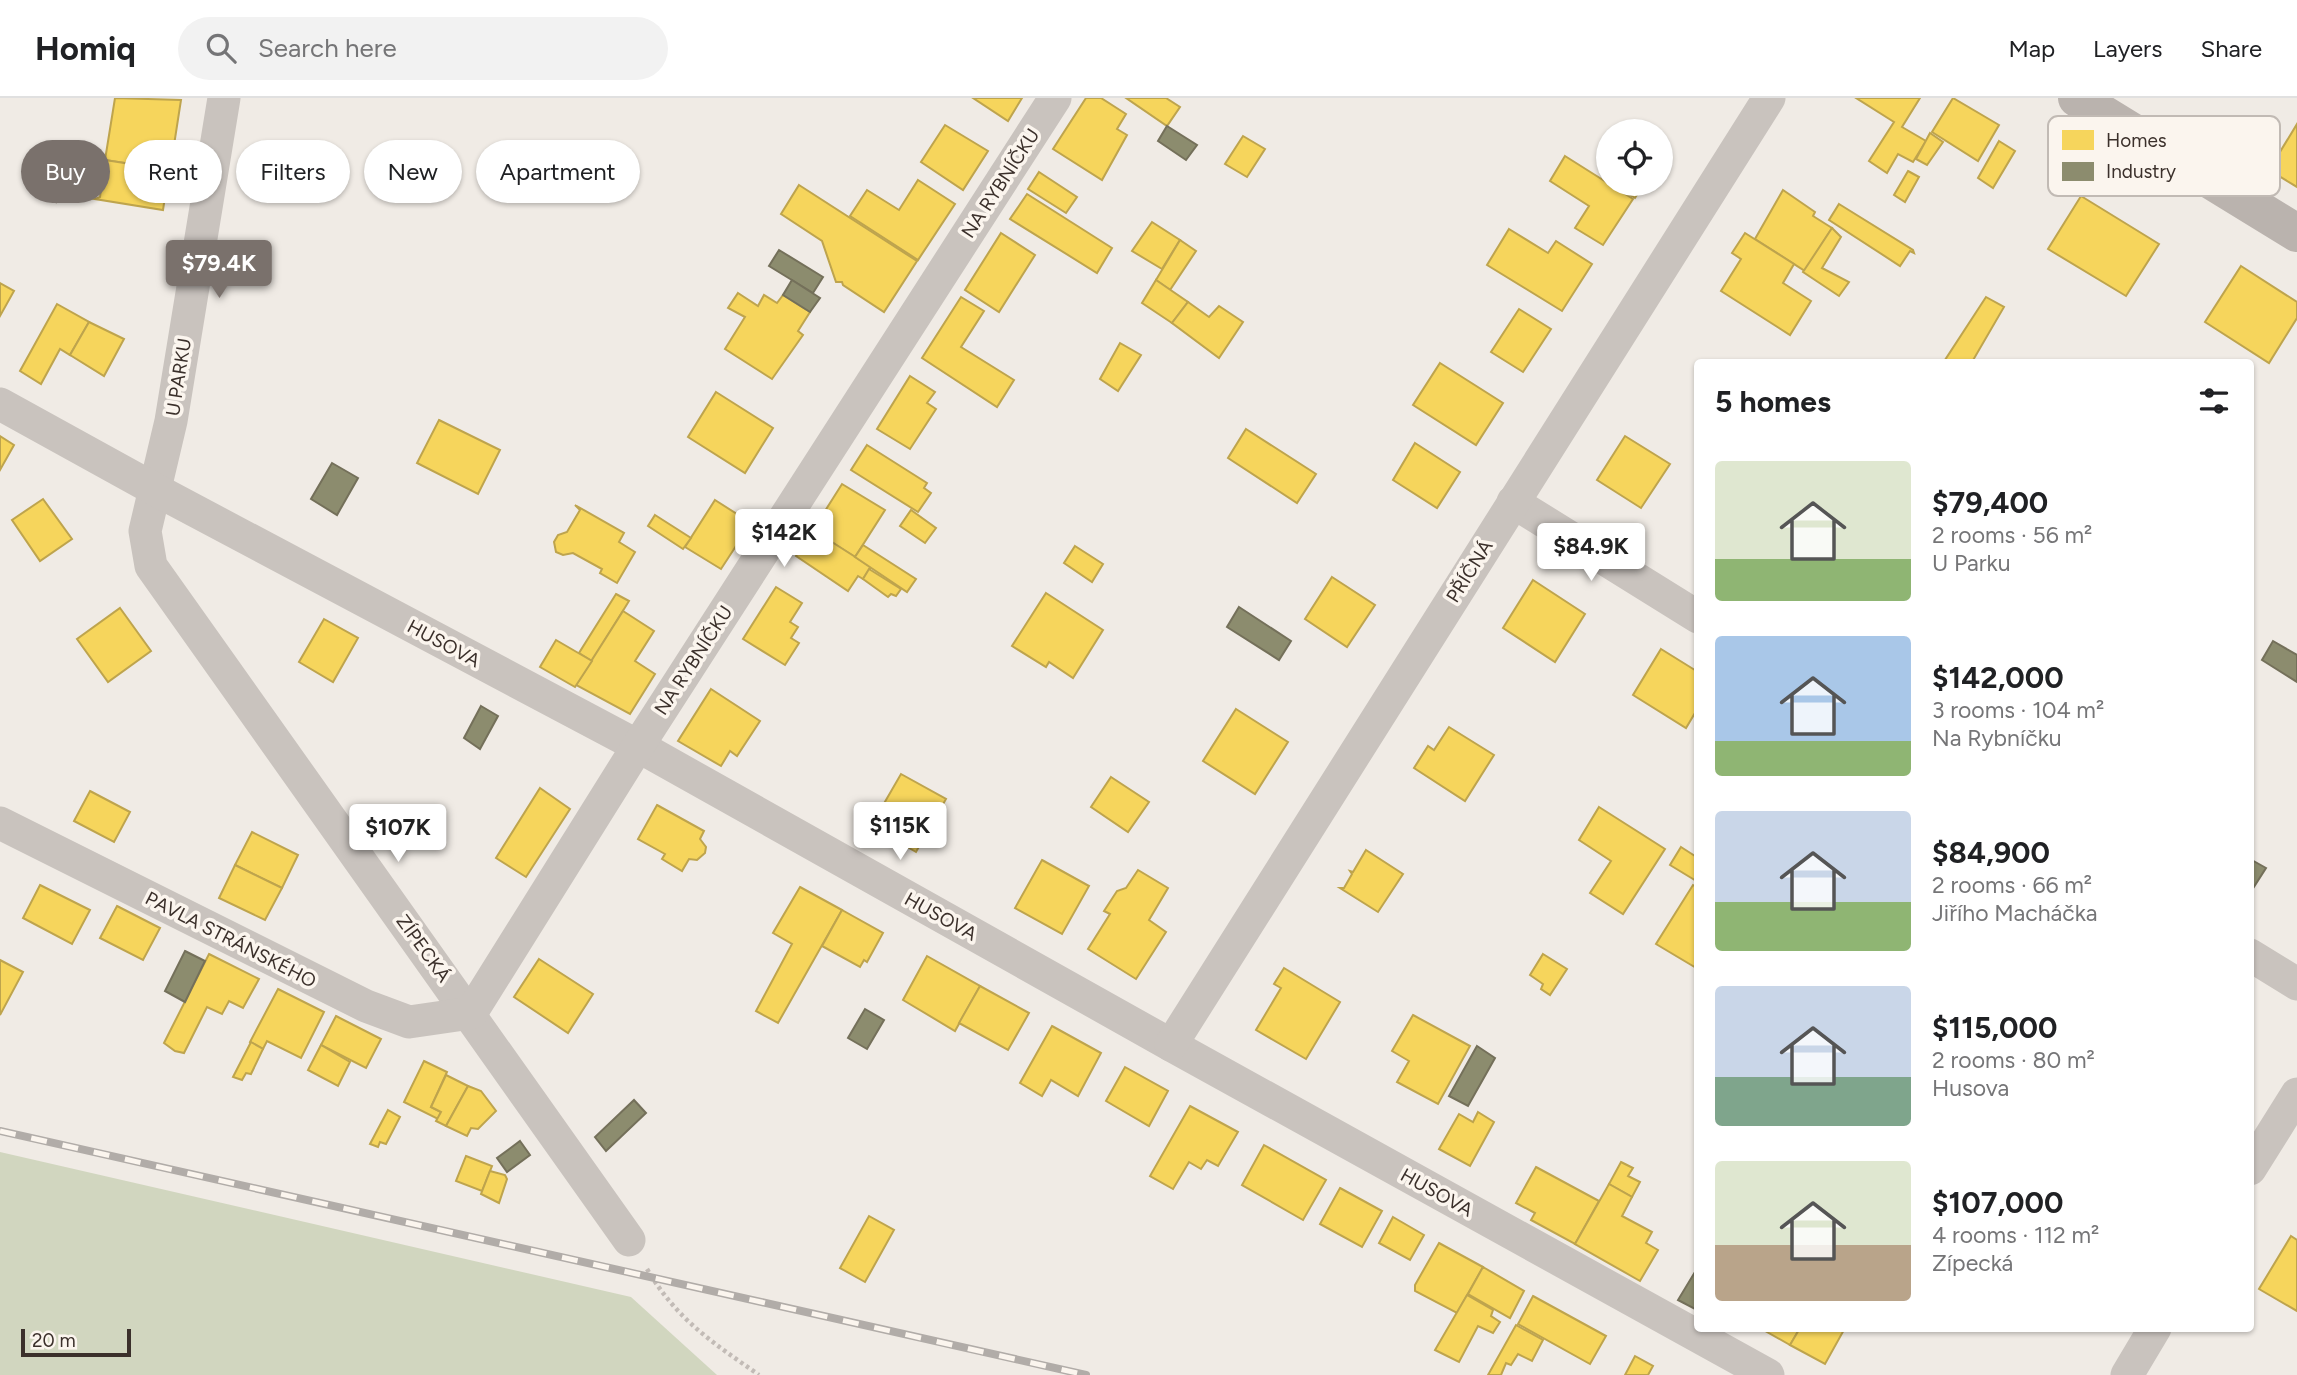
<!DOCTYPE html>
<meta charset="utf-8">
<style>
:root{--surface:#fff;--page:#f2f2f2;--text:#202124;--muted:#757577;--line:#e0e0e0;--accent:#7a716c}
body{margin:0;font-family:Figtree,sans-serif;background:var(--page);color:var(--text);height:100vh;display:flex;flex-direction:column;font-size:26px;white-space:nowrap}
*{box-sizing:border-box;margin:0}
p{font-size:23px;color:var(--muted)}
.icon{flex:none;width:38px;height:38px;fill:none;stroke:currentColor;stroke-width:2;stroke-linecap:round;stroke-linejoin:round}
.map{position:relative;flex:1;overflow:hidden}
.drawer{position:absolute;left:1694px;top:261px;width:560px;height:973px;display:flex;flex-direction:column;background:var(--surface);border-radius:7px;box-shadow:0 2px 5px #0004}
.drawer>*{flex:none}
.guide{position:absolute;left:21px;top:42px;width:665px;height:63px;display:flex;gap:14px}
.fabs{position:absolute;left:1596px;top:21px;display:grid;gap:14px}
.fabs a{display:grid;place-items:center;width:77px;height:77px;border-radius:50%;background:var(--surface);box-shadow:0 2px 5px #0004;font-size:35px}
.scale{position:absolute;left:21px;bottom:18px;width:110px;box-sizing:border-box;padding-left:7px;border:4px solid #3b302b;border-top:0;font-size:19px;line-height:24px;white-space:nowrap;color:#3b302b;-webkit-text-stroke:5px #fbf5ee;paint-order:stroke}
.price{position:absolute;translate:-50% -60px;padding:0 16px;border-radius:7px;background:#fff;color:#222;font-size:23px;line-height:46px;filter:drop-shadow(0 2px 4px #0008)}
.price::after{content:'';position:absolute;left:50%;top:42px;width:21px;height:16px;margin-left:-10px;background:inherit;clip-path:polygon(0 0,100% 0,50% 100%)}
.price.current{background:var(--accent);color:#fff}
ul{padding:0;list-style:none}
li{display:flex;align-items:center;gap:21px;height:175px;padding:0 21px}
li span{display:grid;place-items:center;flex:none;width:196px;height:140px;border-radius:7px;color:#555}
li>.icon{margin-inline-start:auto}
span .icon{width:84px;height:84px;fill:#fffc;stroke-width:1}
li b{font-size:30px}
h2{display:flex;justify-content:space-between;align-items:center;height:84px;padding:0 21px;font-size:30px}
.tag{padding:0 24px;border-radius:32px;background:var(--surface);box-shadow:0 2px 5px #0004;font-size:24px;line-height:63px}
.tag.current{background:var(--accent);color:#fff}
header{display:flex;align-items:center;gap:42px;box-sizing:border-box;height:98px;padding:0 35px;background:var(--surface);border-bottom:2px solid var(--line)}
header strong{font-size:33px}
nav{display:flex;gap:38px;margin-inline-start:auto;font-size:24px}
.search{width:490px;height:63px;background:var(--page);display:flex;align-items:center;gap:18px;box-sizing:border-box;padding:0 24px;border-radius:38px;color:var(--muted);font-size:26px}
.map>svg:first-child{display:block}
.green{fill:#d1d6bf}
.homes{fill:#f6d55c;stroke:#bea44d;stroke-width:2}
.industry{fill:#8c8c6e;stroke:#74705a;stroke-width:2}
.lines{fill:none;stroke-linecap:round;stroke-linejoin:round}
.path{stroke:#c2bbb6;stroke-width:4.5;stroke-dasharray:3.5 3.5;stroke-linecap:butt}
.street{stroke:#c9c3be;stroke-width:33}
.secondary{stroke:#bab3ae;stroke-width:38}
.rail-casing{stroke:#b1aca8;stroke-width:8}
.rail{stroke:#fbf5ee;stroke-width:5;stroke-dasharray:16;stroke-linecap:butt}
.labels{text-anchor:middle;stroke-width:7;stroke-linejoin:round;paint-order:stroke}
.street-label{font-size:19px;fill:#3b302b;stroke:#fbf5ee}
.key{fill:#fbf5ee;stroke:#c1bab4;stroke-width:2}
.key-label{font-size:19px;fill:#3b302b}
</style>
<header>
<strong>Homiq</strong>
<div class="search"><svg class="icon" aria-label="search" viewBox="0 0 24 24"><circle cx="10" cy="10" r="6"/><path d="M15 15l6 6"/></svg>Search here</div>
<nav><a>Map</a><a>Layers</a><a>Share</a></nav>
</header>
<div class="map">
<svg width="2297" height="1277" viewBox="0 0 2297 1277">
<rect width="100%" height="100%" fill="#f0ebe5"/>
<polygon class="green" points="0,1054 631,1199 717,1277 0,1277"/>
<g class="homes">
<polygon points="115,0 181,2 172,60 166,59 165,71 105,62"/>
<polygon points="973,0 1022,0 1008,23"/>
<polygon points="1086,0 1101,0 1126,16 1117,31 1127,37 1102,82 1053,51"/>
<polygon points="1126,0 1166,0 1180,9 1167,28"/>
<polygon points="1856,0 1920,0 1902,29 1926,43 1913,64 1898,56 1887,75 1869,63 1894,24"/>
<polygon points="1953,0 1999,27 1978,63 1932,34"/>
<polygon points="2297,26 2297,89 2269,72"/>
<polygon points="945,27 988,53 963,92 921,64"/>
<polygon points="1930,35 1943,44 1927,67 1916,61"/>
<polygon points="1243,38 1265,51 1247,79 1225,66"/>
<polygon points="1999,43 2015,53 1993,90 1978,80"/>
<polygon points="1565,58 1633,101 1603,147 1575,130 1589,108 1550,83"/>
<polygon points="105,62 169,72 163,112 95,101 100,99"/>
<polygon points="1908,73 1919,79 1905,104 1894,97"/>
<polygon points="1039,74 1077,99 1066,115 1028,91"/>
<polygon points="918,82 955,106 918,162 850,118 867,92 899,112"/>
<polygon points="1612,86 1644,86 1635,100"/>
<polygon points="799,87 917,163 884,214 843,187 842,184 836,184 822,143 781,116"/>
<polygon points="1783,92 1815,114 1813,118 1832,130 1805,173 1755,141"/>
<polygon points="1027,96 1112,150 1097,175 1010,121"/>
<polygon points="2081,98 2159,146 2126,198 2048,151"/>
<polygon points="1839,106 1913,152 1914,155 1910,153 1900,168 1829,122"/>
<polygon points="1152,124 1180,142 1162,171 1132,153"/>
<polygon points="1832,130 1841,139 1822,170 1849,184 1839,198 1803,174"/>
<polygon points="1509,131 1548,155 1556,143 1592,166 1562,213 1487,167"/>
<polygon points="1001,135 1035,157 999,214 965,192"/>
<polygon points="1745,135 1794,166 1783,185 1811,203 1790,237 1721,193 1741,161 1732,155"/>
<polygon points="1180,142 1196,153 1170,192 1156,182"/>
<polygon points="2241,168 2297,204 2297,220 2269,265 2205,224"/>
<polygon points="1156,182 1188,204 1172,225 1142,205"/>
<polygon points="0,185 14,193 0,218"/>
<polygon points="738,195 758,208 764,197 777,205 783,197 810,214 798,233 803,237 772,281 725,251 745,219 728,210"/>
<polygon points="961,199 984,213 961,249 1014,282 997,309 922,260"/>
<polygon points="1986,199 2004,209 1972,264 1945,262"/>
<polygon points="1188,204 1209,219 1219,208 1243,224 1219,260 1172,225"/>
<polygon points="57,206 89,224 70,257 60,251 41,286 20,273"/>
<polygon points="1519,211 1551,231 1523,274 1491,254"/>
<polygon points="89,224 124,241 104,278 70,257"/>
<polygon points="1120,245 1141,257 1118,293 1100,281"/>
<polygon points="1440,265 1503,305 1476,347 1413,307"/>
<polygon points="910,278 935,294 927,305 936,311 910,351 877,331"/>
<polygon points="716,294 773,330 745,375 688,339"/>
<polygon points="439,322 500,352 478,396 417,365"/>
<polygon points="1246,331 1316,376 1297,405 1228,360"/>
<polygon points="0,338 14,347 0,372"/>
<polygon points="1625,338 1670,366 1641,410 1597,382"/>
<polygon points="1415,345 1460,374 1437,410 1393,382"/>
<polygon points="867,347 927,385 924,390 931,395 918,414 851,372"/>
<polygon points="842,386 885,412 855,459 813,432"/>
<polygon points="43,401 72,441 40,463 12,422"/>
<polygon points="715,402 751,425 721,471 685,449"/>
<polygon points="575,407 624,435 619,444 635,454 617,485 600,475 602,471 573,455 563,457 556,454 554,444 558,437 567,434 580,412"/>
<polygon points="911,412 936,430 925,445 900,428"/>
<polygon points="655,417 691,440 683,451 648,428"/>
<polygon points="813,432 871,469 863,481 858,478 848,493 796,458"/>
<polygon points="863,447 916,481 907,494 855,459"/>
<polygon points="1075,448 1103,466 1092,484 1064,465"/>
<polygon points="869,471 901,491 896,498 891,496 888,499 863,481"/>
<polygon points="1332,479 1375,507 1347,549 1305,521"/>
<polygon points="1533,482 1585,516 1555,564 1503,530"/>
<polygon points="776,489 802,505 790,524 798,529 791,540 799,545 785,567 743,541"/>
<polygon points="1046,495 1103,532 1073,580 1049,564 1046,569 1012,548"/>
<polygon points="616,496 629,503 592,563 579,555"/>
<polygon points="120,510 151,553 108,584 77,541"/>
<polygon points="623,513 654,533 635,563 655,576 630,616 576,587"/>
<polygon points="324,521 358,540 333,584 299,564"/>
<polygon points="556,542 592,563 575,589 540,569"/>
<polygon points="1661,551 1698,574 1698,617 1695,615 1686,630 1633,597"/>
<polygon points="711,591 760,623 737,658 730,653 721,668 678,643"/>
<polygon points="1236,611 1288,644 1255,696 1203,663"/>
<polygon points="1449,629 1494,657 1465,703 1414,670 1428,648 1434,652"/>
<polygon points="901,676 946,701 916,754 871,728"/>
<polygon points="1111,679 1149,704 1128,734 1091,709"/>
<polygon points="540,690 570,711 526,779 496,760"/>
<polygon points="90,693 130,714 114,744 74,723"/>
<polygon points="657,707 704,733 700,741 706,749 705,755 697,762 689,761 682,773 662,761 665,756 638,741"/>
<polygon points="1599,709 1665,751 1623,816 1590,795 1611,763 1579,742"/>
<polygon points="252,734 298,757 282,790 235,767"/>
<polygon points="1681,749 1698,760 1698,784 1670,767"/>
<polygon points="1366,752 1403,776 1378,814 1340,790 1344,790 1352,776 1350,773 1353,774"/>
<polygon points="1042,762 1089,788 1062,836 1015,810"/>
<polygon points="235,767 282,790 265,822 219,800"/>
<polygon points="1138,772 1168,790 1149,822 1166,834 1136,881 1088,851 1110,816 1104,813 1117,793 1126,790"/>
<polygon points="40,787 90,812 72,846 23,820"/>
<polygon points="1693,787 1698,790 1698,871 1656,846"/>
<polygon points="800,789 842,812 778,925 756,913 792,846 773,835"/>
<polygon points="117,808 160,830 143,862 100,840"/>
<polygon points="842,812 883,835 867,864 864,862 860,869 822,848"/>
<polygon points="209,856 259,881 243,910 229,903 222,916 207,909 184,955 175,953 164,945"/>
<polygon points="1543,856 1567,871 1550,897 1541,891 1543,886 1530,877"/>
<polygon points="927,858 980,888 955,933 903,902"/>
<polygon points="539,861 593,896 568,935 514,899"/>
<polygon points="0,862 23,874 0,917"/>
<polygon points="1284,870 1340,904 1306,961 1256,932 1281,890 1274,886"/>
<polygon points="980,888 1029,915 1008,952 959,925"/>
<polygon points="278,891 324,914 301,960 267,943 263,951 250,944"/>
<polygon points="1413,917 1470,948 1438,1006 1397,984 1409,963 1392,953"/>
<polygon points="336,918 381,941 366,970 321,947"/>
<polygon points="1052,928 1101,955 1078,998 1051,982 1042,998 1020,985"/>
<polygon points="251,944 263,951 251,976 246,975 242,982 233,979"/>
<polygon points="321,947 350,964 338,988 308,972"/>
<polygon points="424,963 447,974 431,1009 441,1014 438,1021 404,1004"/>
<polygon points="1125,969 1168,993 1149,1028 1106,1003"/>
<polygon points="446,977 468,988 446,1028 436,1023 441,1014 431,1009"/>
<polygon points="468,988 481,993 496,1013 478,1031 471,1030 467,1038 446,1028"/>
<polygon points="1190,1008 1238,1034 1218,1068 1207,1062 1201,1071 1189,1064 1173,1091 1150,1078"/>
<polygon points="388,1012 400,1019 386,1046 380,1044 378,1049 370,1046"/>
<polygon points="1478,1014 1494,1024 1470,1068 1439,1051 1459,1016 1473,1024"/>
<polygon points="1264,1047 1326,1082 1303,1122 1242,1087"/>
<polygon points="466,1058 492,1068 482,1093 456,1083"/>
<polygon points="1621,1064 1633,1070 1628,1078 1640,1084 1632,1099 1609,1086"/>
<polygon points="1536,1069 1599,1103 1575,1146 1531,1122 1535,1115 1516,1105"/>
<polygon points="490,1073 505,1077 507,1081 499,1105 481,1096"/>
<polygon points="1609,1086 1632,1099 1622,1118 1652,1134 1646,1145 1658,1152 1640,1183 1575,1146"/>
<polygon points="1340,1090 1382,1113 1362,1149 1320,1126"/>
<polygon points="869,1118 894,1132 865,1184 840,1170"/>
<polygon points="1393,1119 1424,1137 1410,1162 1379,1145"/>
<polygon points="2291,1138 2297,1142 2297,1213 2259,1191"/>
<polygon points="1439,1145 1483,1169 1457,1215 1415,1193 1415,1187"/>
<polygon points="1483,1169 1524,1193 1510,1220 1468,1196"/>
<polygon points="1467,1197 1493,1212 1491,1218 1500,1224 1493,1235 1478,1228 1459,1264 1435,1252"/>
<polygon points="1533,1198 1606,1238 1590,1266 1518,1226"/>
<polygon points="1516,1227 1543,1242 1532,1263 1518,1256 1511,1267 1506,1265 1501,1277 1488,1277"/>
<polygon points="1760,1230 1800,1230 1790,1247"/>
<polygon points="1800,1230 1845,1230 1825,1266 1790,1247"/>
<polygon points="1635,1258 1653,1268 1648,1277 1625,1277"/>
</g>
<g class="industry">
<polygon points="1167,28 1197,47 1186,62 1158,43"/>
<polygon points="38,67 67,84 56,104 27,87"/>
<polygon points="779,152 823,179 813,195 769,168"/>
<polygon points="792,182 820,200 810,214 783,197"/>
<polygon points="332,365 358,380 337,417 311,401"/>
<polygon points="1239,509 1291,543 1279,562 1227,529"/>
<polygon points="2273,543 2297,557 2297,584 2262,562"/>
<polygon points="481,608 498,618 480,651 464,640"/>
<polygon points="2250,761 2266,770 2250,795"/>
<polygon points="185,853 205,863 185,904 165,893"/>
<polygon points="865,911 884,922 867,951 848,940"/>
<polygon points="1477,948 1495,960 1468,1008 1449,998"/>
<polygon points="634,1002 646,1015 606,1053 595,1039"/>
<polygon points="520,1043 530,1057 507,1074 497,1060"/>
<polygon points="1698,1169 1698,1206 1695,1211 1678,1202"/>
</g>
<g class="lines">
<path class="path" d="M 647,1171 C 677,1222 712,1244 759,1277"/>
<g class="street">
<polyline points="224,0 171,323 145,433 151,468 629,1142"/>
<polyline points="0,306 156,392 638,648 1171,947 1768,1277"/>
<polyline points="1513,404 1698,519"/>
<polyline points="0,725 366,908 409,924 471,915 638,648 1055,0"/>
<polyline points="2250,857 2297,886"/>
<polyline points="1171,947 1769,0"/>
<polyline points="2250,1071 2297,996"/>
<polyline points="2127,1277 2155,1230"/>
</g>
<polyline class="secondary" points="2077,0 2297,135"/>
<defs>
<polyline id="rail" points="0,1033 1086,1277"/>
</defs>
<use href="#rail" class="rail-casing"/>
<use href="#rail" class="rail"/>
</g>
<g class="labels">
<g class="street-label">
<text transform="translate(1000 85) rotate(-57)" y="7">NA RYBNÍČKU</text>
<text transform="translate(178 279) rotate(-81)" y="7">U PARKU</text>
<text transform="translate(1469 473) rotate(-58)" y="7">PŘÍČNÁ</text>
<text transform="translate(444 545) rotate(28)" y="7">HUSOVA</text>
<text transform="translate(693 562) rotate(-57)" y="7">NA RYBNÍČKU</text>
<text transform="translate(941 818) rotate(29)" y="7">HUSOVA</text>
<text transform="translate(231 841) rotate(27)" y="7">PAVLA STRÁNSKÉHO</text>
<text transform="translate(424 850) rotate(54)" y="7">ZÍPECKÁ</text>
<text transform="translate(1437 1094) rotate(29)" y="7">HUSOVA</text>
</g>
</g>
<rect x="2048" y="18" width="232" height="80" rx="10" class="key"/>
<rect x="2062" y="32" width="32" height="20" fill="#f6d55c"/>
<rect x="2062" y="64" width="32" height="19" fill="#8c8c6e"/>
<g class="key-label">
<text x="2106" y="49">Homes</text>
<text x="2106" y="80">Industry</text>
</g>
</svg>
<div class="fabs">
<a><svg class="icon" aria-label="locate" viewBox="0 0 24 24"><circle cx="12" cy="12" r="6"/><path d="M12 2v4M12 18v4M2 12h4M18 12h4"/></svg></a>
</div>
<div class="scale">20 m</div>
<b class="price current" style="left:219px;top:202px">$79.4K</b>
<b class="price" style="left:784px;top:471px">$142K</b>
<b class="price" style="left:1591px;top:485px">$84.9K</b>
<b class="price" style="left:900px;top:764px">$115K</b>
<b class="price" style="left:398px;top:766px">$107K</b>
<div class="guide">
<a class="tag current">Buy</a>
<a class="tag">Rent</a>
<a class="tag">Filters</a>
<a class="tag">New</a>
<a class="tag">Apartment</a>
</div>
<section class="drawer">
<h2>5 homes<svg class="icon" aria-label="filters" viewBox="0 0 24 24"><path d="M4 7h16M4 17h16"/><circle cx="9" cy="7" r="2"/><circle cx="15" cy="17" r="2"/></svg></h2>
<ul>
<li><span style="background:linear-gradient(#dfe7d0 70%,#8fb573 0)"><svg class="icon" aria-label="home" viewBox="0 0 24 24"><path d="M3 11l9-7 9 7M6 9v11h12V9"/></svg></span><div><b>$79,400</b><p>2 rooms · 56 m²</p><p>U Parku</p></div></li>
<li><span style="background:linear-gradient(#a9c7e8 75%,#8fb573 0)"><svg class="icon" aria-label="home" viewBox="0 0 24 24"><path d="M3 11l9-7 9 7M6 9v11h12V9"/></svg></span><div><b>$142,000</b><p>3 rooms · 104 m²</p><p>Na Rybníčku</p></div></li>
<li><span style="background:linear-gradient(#c9d6e8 65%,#8fb573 0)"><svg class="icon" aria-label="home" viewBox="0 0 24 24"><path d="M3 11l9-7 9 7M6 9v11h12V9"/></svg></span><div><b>$84,900</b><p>2 rooms · 66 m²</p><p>Jiřího Macháčka</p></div></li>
<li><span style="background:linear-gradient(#c9d6e8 65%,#7fa58c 0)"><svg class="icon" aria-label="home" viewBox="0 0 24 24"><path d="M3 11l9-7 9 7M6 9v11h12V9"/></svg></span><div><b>$115,000</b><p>2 rooms · 80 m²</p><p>Husova</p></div></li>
<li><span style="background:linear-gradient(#dfe7d0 60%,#b9a48a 0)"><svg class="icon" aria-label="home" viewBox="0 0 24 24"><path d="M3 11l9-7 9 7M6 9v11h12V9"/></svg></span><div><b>$107,000</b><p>4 rooms · 112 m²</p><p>Zípecká</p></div></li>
</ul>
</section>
</div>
